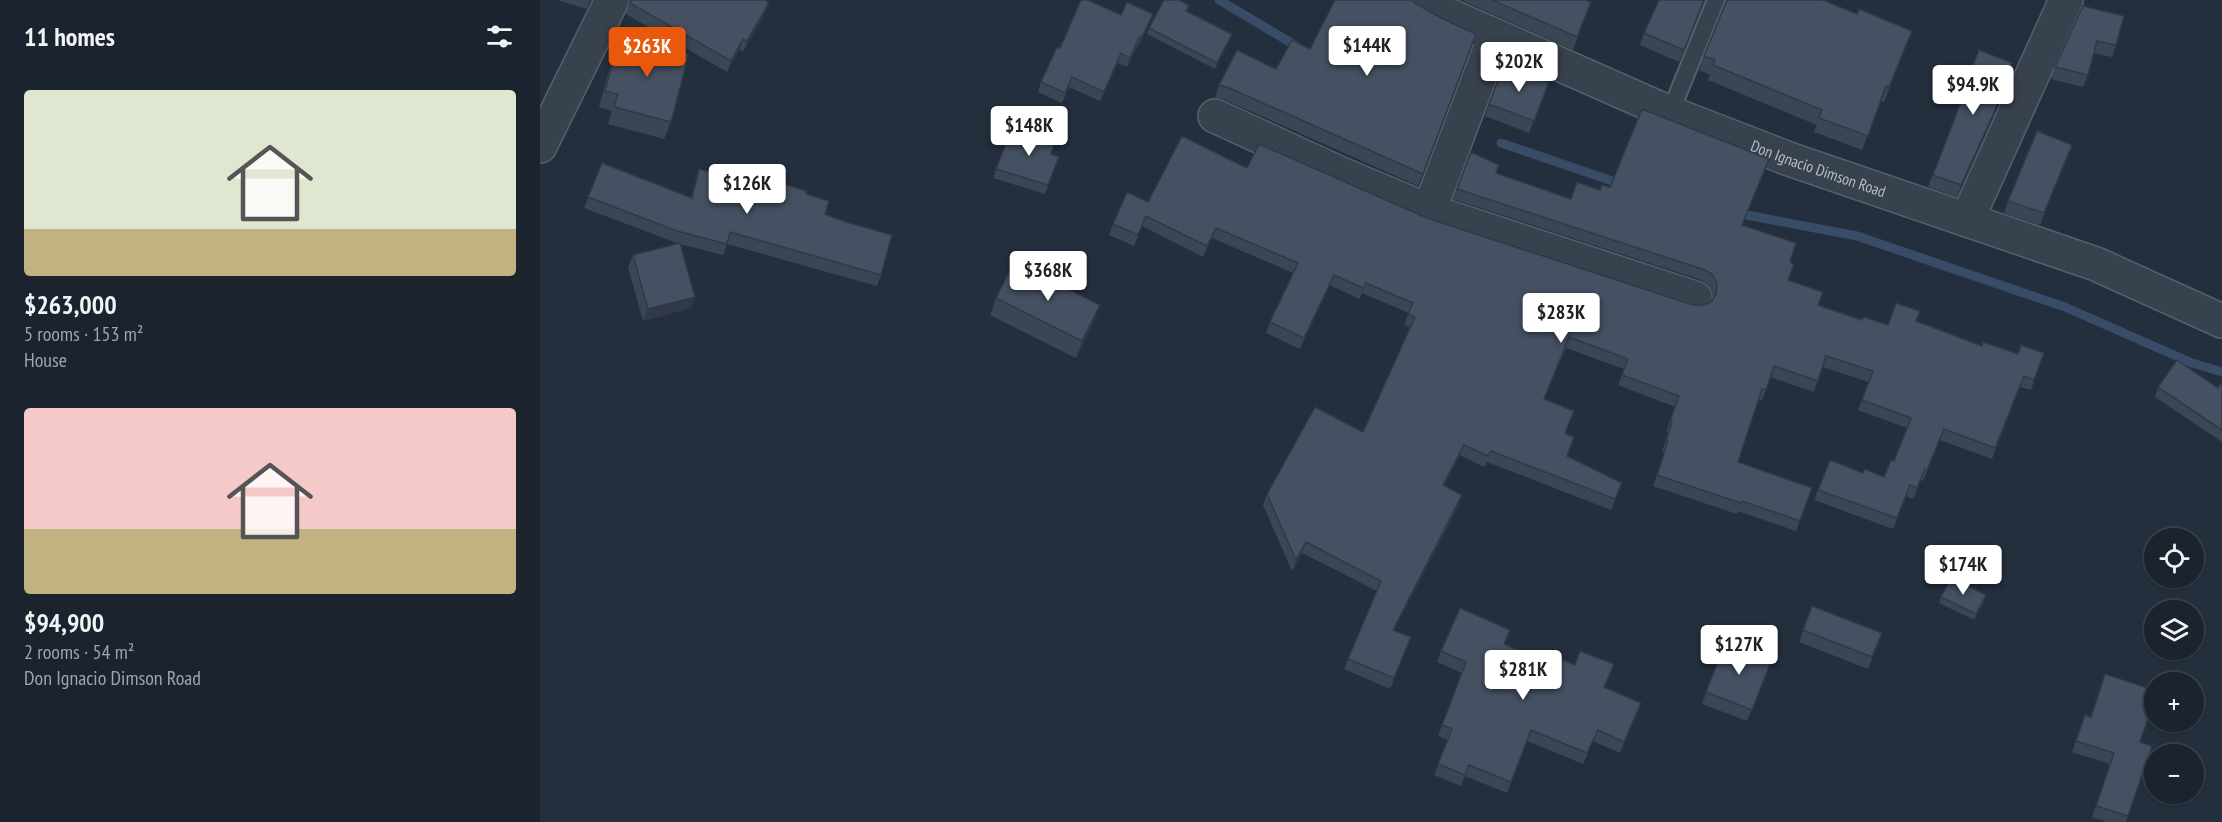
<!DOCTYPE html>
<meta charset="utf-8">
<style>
:root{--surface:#1b232e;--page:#242b36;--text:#f1f3f6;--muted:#a0a4aa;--line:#39404a;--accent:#ea580c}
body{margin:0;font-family:"PT Sans Narrow",sans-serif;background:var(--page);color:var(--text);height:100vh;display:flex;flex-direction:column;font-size:22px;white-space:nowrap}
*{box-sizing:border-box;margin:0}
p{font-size:20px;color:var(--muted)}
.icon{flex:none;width:33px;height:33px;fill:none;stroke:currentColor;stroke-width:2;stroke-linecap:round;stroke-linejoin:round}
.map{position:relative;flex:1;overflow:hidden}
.side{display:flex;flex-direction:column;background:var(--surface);width:540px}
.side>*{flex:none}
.buttons{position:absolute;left:1604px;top:528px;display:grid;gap:12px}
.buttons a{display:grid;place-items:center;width:60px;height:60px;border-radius:50%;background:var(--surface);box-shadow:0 2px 4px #0004,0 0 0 2px var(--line);font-size:30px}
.price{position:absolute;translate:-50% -51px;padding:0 14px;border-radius:6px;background:#fff;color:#222;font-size:20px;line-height:39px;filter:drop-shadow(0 2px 3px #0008)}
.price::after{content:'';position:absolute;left:50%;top:36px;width:18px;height:14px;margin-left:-9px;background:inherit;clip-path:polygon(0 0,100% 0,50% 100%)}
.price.on{background:var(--accent);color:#fff}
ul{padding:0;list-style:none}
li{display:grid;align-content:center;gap:12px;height:318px;padding:0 24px}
li span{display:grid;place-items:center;height:186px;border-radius:6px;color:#555}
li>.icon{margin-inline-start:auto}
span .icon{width:108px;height:108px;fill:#fffc;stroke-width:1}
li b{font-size:26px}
h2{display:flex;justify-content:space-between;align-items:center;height:72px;padding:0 24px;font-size:26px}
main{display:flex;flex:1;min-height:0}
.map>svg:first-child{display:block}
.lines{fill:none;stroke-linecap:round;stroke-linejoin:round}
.stream{stroke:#394c67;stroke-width:9}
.service-casing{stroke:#565f6c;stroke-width:20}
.minor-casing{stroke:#565f6c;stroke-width:36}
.tertiary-casing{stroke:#565f6c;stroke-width:36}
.service{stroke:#38414e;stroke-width:16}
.minor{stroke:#38414e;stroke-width:33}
.tertiary{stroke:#38414e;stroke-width:33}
.wall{fill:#3b4654}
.shaded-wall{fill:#303945}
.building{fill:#455162;stroke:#303945;stroke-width:1.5}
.labels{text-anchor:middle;stroke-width:4.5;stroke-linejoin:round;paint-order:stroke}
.street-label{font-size:16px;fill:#b4bcc9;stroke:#1d2633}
</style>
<main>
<section class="side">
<h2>11 homes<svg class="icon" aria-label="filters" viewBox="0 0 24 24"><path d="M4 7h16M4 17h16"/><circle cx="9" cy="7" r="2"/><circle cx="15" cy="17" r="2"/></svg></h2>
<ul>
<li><span style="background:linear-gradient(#dfe7d0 75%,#c2b280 0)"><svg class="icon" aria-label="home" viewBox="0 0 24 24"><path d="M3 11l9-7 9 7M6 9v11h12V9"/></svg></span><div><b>$263,000</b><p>5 rooms · 153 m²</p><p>House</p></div></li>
<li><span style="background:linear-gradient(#f6c9c9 65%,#c2b280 0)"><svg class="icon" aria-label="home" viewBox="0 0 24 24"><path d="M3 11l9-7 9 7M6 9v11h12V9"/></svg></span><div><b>$94,900</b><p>2 rooms · 54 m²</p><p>Don Ignacio Dimson Road</p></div></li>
</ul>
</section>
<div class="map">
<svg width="1682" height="822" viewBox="0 0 1682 822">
<rect width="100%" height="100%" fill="#242f3e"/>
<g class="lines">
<g class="stream">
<polyline points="679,0 760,48"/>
<polyline points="961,143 1084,185"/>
<polyline points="1196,213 1317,236 1525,307 1652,363 1682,372"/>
</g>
<defs>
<polyline id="service" points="1130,113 1176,0"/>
<g id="minor">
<polyline points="675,116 799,173 889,211 1155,298"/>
<polyline points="0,146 72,0"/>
<polyline points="889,211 955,36"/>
<polyline points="1427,220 1526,0"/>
</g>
<g id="tertiary">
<path id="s1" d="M 881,0 L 906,14 L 1130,113 L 1249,159 L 1556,264 L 1682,321"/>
</g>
</defs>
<use href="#service" class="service-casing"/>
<use href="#minor" class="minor-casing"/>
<use href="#tertiary" class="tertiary-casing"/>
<use href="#service" class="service"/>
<use href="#minor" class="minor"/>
<use href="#tertiary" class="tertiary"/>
</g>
<g class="wall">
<polygon points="17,0 50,0 47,9"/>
<polygon points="90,0 225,0 225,13 203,52 200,49 187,72 86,14"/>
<polygon points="921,0 1045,0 1051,2 1033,50"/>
<polygon points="1165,0 1139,62 1100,45 1104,33"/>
<polygon points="876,4 901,18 936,34 878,186 683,99 675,98 679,85 736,69 770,49"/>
<polygon points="649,5 647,11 692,34 675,69 607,34 609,28"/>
<polygon points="1543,6 1576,45 1572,57 1553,53 1548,75 1543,87 1511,79 1515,67"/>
<polygon points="1317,14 1372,31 1344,102 1341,101 1322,150 1274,132 1277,125 1168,80 1170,75 1159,70 1164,56"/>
<polygon points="581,15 609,24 598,46 597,46 587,67 578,63 560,101 529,87 522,103 498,92 501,82 520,48"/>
<polygon points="80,36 131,122 124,139 68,124 72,111 59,107 74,53"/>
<polygon points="1439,50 1448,127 1417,197 1388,187 1423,97 1421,97"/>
<polygon points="964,65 1009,82 989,133 945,116"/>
<polygon points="468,138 519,157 505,194 453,178"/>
<polygon points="1532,145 1500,225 1464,213 1468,201"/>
<polygon points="931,152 956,173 1031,199 1070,187 1225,170 1202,225 1250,262 1248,280 1278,305 1322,320 1348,325 1376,321 1442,346 1478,354 1504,353 1491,390 1480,387 1452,459 1400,440 1383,481 1381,480 1373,499 1366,496 1353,529 1274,500 1290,460 1323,473 1344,477 1354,461 1367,428 1318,410 1329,382 1282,367 1274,392 1230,377 1222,401 1218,399 1198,462 1272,488 1256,531 1198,511 1197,514 1113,486 1125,452 1122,451 1129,433 1126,432 1135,407 1078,385 1084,369 1026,348 1004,399 1026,433 1027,457 1082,483 1071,510 947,462 944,467 920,455 904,486 919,505 854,630 867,648 850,689 804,669 837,591 762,553 752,571 723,505 727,494 823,432 870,327 864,325 869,313 822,293 819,299 790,285 760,349 726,333 730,322 753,273 672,238 663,257 602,226 594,246 569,235 573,224 608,202 707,168 887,218 1153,305 1163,305 1171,302 1173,299 1173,295 1169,286 1161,280 913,199"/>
<polygon points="62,163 151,198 159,169 197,179 266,194 341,275 337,286 187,244 183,255 140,244 151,308 103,321 88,267 93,255 137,243 44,208"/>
<polygon points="456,298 560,305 554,321 536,358 450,315"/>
<polygon points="1682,382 1682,442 1615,397 1618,387 1678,388"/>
<polygon points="1401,597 1444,601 1434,620 1399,603"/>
<polygon points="1272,606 1342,633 1328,669 1259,642"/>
<polygon points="1186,641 1232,659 1207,721 1162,704"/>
<polygon points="901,651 1018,667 1035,665 1070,675 1064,688 1097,714 1080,753 1053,741 1043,764 987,741 967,793 925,776 921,786 894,775 908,740 898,736 922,673 897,662"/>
<polygon points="1545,715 1600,742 1588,816 1586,822 1567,822 1552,817 1570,764 1532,752"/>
</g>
<g class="shaded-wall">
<polygon points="229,3 225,13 203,52 207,41"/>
<polygon points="613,14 609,24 598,46 602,37"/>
<polygon points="692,34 690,40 675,69 677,63"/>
<polygon points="600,36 597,46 587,67 590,58"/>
<polygon points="203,39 200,49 187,72 191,61"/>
<polygon points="581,53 578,63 560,101 564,92"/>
<polygon points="1472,63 1448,127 1417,197 1421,185"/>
<polygon points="676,228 672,238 663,257 667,246"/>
<polygon points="794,275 790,285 760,349 764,338"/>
<polygon points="155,297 151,308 103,321 108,309"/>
<polygon points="560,305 554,321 536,358 542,341"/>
<polygon points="924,445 920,455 899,496 903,485"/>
<polygon points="922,495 919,505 849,640 853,630"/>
<polygon points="766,542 762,553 752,571 756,560"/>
<polygon points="1101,703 1097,714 1080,753 1084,742"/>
</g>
<g class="building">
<polygon points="91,0 225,0 229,3 207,41 203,39 191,61 90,3"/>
<polygon points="541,0 548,0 581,15 587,2 613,14 602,37 600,36 590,58 581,53 564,92 532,77 525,93 501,82 517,47 520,48"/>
<polygon points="624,0 639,0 649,5 646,11 692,34 677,63 609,28"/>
<polygon points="795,0 872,0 876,4 901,18 936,34 883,174 687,87 679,85 697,50 736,69 752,40 770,49"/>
<polygon points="952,0 1045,0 1051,2 1037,37"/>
<polygon points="1119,0 1164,0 1144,50 1104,33"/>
<polygon points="1187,0 1283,0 1317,14 1319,9 1372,31 1349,87 1346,86 1328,136 1279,118 1282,110 1173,65 1175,60 1164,56"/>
<polygon points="1543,6 1584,16 1576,45 1557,41 1548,75 1515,67"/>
<polygon points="80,36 149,54 131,122 74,107 78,94 65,91"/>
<polygon points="1439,50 1472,63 1453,115 1421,185 1393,175 1427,86 1425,85"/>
<polygon points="964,65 1009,82 994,121 949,104"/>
<polygon points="1102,109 1229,159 1202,225 1256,243 1250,262 1254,264 1248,280 1283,292 1278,305 1322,320 1324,317 1348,325 1356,303 1380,311 1376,321 1442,346 1443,342 1478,354 1481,345 1504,353 1494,380 1484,376 1455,448 1404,429 1387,470 1385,469 1377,488 1370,485 1357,518 1278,490 1290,460 1323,473 1325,469 1344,477 1351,460 1354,461 1371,418 1322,400 1333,371 1286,356 1278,381 1234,366 1226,390 1222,389 1198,462 1272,488 1260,521 1202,501 1201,503 1117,475 1128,441 1126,441 1132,422 1130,421 1139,396 1082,375 1088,359 1029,337 1004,399 1034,411 1025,433 1034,437 1027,456 1082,483 1075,499 951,451 948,456 924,445 903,485 922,495 853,630 871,637 854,678 808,659 841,581 766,542 756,560 727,494 775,407 823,432 875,317 868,314 873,303 826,283 823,288 794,275 764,338 730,322 758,263 676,228 667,246 606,216 598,235 573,224 587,192 608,202 642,136 707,168 719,144 887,218 1153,305 1163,305 1171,302 1176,294 1177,284 1173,275 1165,270 917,189 931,152 959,165 956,173 1031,199 1037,182 1060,190 1062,185 1070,187"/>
<polygon points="478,128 515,142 511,154 519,157 508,185 456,169 468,138 473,140"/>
<polygon points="1497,131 1532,145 1504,213 1468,201"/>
<polygon points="62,163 152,198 159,169 197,179 200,171 267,191 266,194 289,201 285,214 306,222 352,235 341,275 190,232 187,244 137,231 48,197"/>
<polygon points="140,243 155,297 108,309 93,255"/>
<polygon points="474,262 560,305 542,341 456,298"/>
<polygon points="1637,360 1678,388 1682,382 1682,430 1618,387"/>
<polygon points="1411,577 1446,595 1436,614 1401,597"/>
<polygon points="1272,606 1342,633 1332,657 1263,630"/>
<polygon points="920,608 970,630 964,644 1018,667 1021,659 1035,665 1040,651 1074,664 1064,687 1101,703 1084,742 1058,730 1047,753 991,730 971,782 929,765 925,775 898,764 912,729 902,725 926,662 901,651"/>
<polygon points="1186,641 1232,659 1212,710 1166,692"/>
<polygon points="1565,674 1614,690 1614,701 1600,742 1612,746 1588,816 1556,806 1574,753 1536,741 1545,715 1551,717"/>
</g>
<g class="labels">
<g class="street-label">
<text dy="6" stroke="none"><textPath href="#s1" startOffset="432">Don Ignacio Dimson Road</textPath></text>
</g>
</g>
</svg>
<div class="buttons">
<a><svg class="icon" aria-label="locate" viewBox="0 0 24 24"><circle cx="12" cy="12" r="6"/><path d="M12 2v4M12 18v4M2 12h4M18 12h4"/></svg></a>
<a><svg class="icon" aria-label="layers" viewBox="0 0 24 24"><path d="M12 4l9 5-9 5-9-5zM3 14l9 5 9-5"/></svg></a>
<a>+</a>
<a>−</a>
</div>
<b class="price" style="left:827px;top:77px">$144K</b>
<b class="price on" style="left:107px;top:78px">$263K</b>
<b class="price" style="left:979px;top:93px">$202K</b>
<b class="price" style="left:1433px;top:116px">$94.9K</b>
<b class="price" style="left:489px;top:157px">$148K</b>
<b class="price" style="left:207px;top:215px">$126K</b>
<b class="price" style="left:508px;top:302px">$368K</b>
<b class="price" style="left:1021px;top:344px">$283K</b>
<b class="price" style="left:1423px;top:596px">$174K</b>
<b class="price" style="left:1199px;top:676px">$127K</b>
<b class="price" style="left:983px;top:701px">$281K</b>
</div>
</main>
